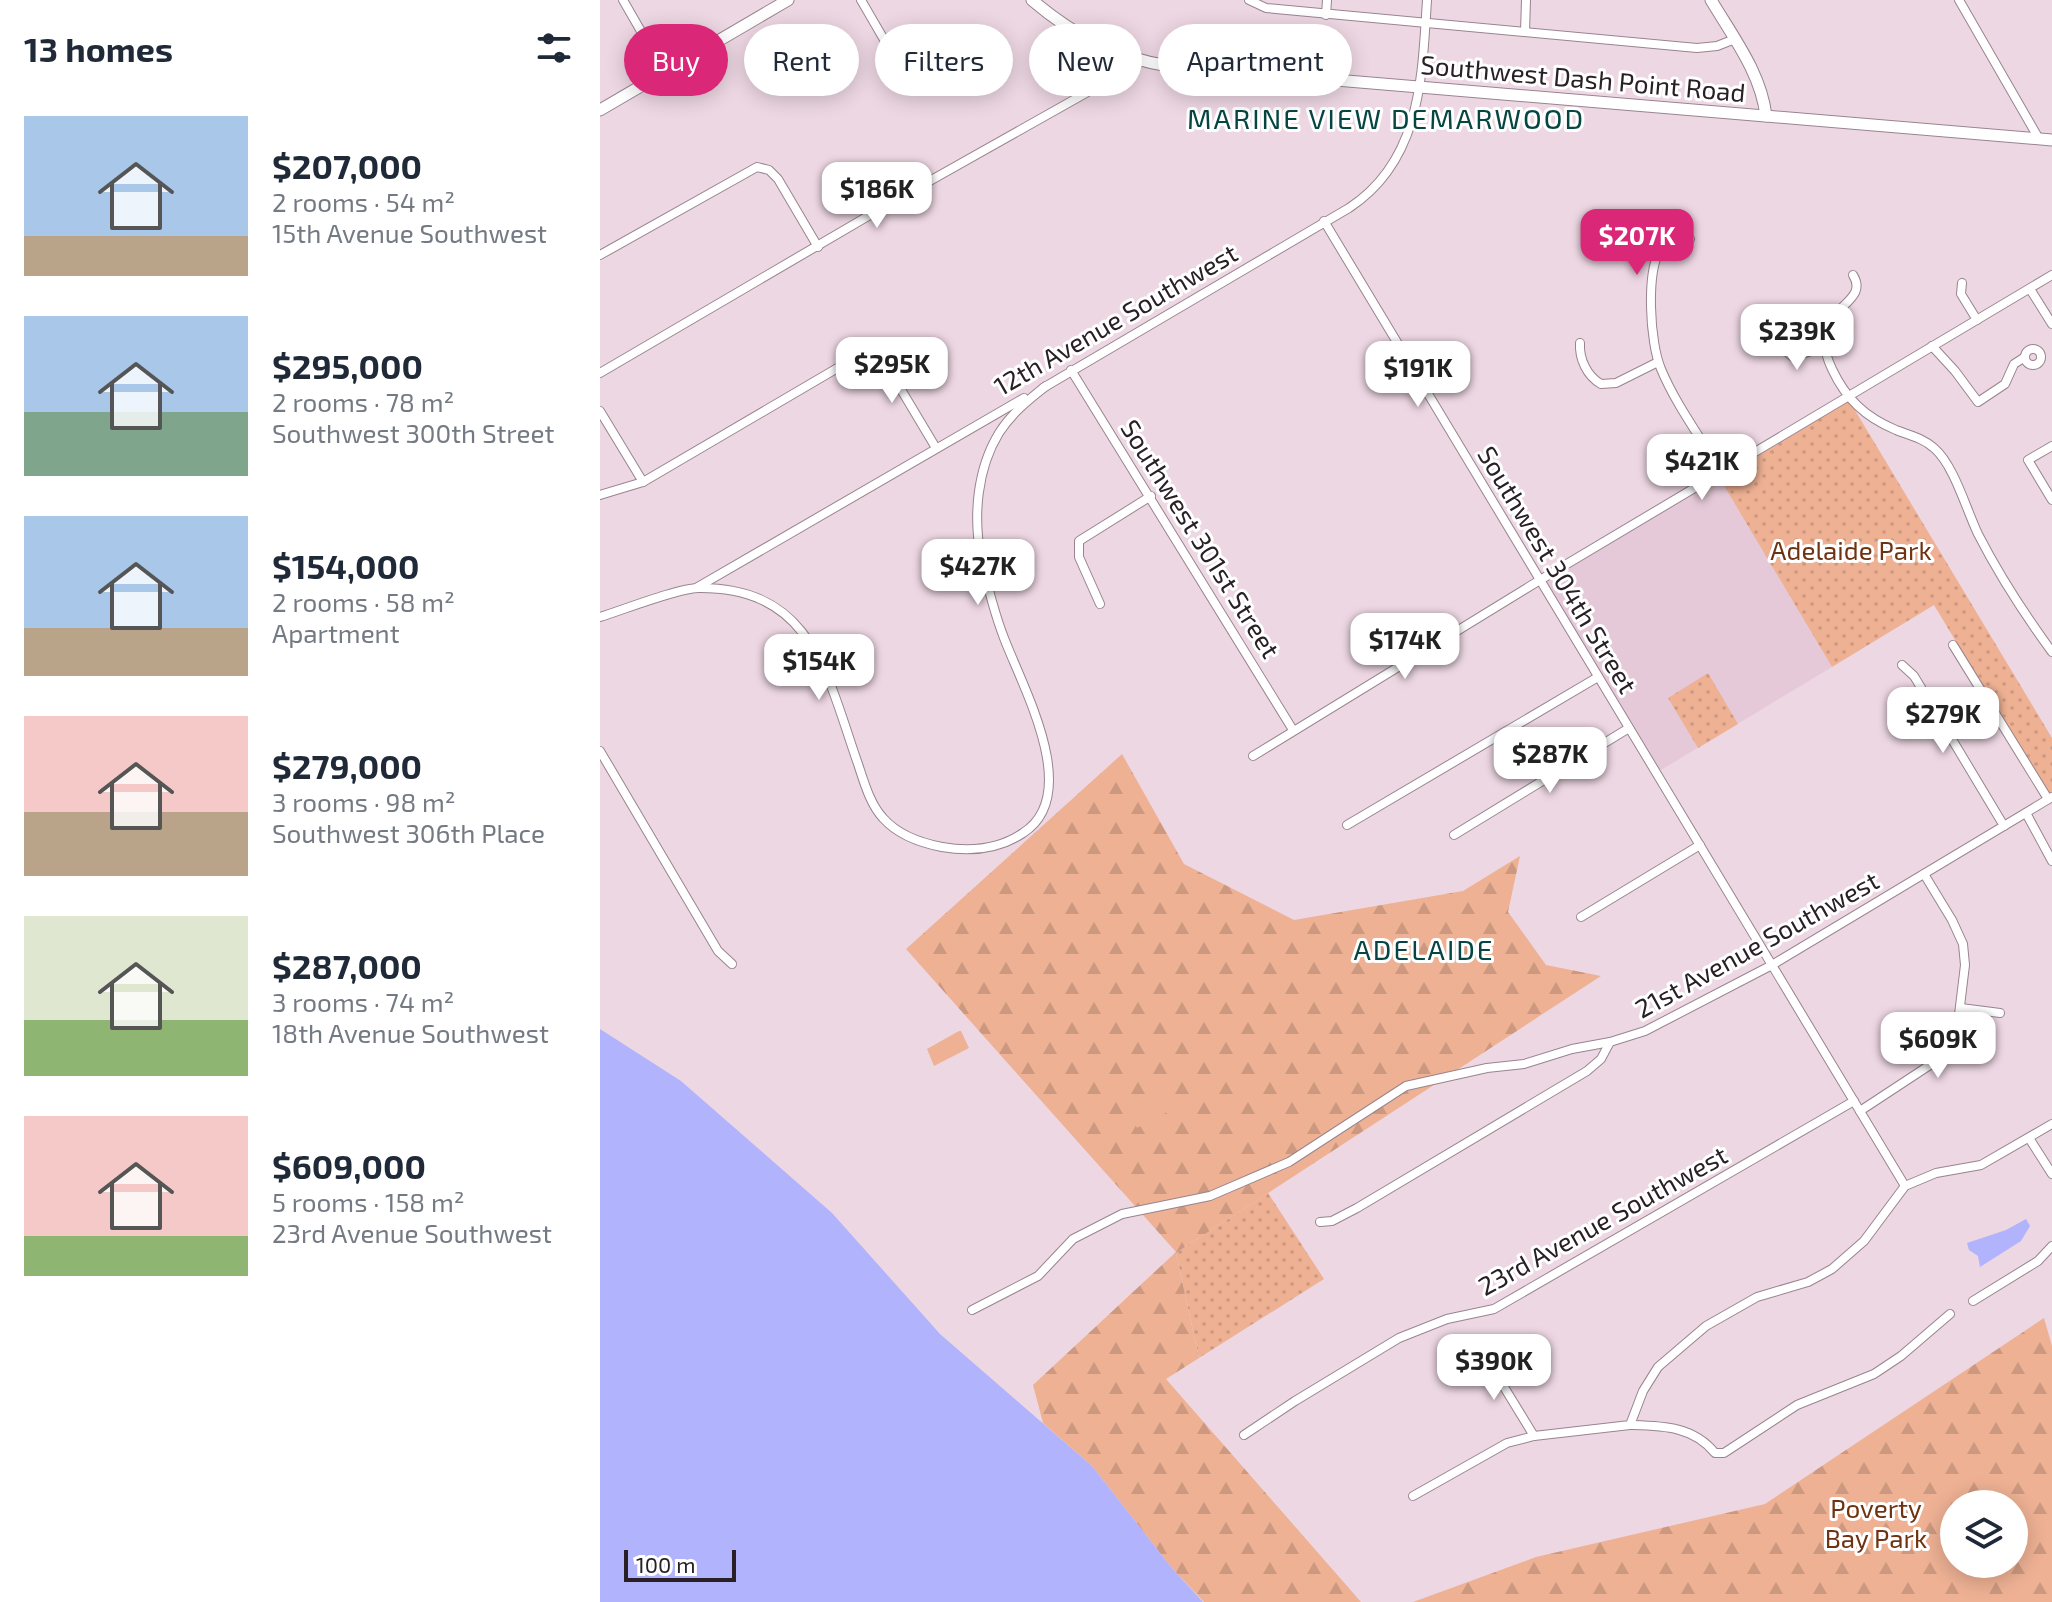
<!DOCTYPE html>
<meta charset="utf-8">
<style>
:root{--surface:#fff;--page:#f6f6f7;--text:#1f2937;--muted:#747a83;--accent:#db2777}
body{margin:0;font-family:"Exo 2",sans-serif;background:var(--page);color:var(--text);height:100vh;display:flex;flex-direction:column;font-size:30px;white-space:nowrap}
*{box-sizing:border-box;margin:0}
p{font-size:26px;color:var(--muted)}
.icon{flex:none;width:44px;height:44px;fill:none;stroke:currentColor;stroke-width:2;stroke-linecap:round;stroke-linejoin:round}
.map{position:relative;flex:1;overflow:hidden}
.panel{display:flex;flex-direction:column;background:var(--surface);width:600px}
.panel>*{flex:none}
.banner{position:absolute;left:24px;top:24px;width:760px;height:72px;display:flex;gap:16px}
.tools{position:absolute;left:1340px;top:1490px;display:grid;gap:16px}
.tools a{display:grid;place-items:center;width:88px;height:88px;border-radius:50%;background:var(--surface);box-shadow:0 4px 20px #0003;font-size:40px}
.scale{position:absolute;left:24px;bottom:20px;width:112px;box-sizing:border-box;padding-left:8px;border:4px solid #282024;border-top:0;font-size:22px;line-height:28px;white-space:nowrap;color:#282024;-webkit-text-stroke:6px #fff;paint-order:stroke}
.price{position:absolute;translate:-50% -68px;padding:0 18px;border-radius:16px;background:#fff;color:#222;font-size:26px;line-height:52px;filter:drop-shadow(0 2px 4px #0008)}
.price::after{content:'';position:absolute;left:50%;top:48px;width:24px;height:18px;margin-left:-12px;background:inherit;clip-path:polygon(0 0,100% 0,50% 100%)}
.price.active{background:var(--accent);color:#fff}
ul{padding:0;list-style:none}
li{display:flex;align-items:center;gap:24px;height:200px;padding:0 24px}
li span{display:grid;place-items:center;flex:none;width:224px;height:160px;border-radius:0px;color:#555}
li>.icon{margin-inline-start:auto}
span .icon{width:96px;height:96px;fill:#fffc;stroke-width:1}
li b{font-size:34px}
h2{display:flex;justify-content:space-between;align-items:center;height:96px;padding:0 24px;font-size:34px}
.pill{padding:0 28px;border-radius:36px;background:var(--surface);box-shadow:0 4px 20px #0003;font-size:28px;line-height:72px}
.pill.active{background:var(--accent);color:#fff}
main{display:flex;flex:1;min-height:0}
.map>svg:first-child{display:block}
.built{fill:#e5c9d8}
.grass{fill:url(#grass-dots)}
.forest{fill:url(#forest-firs);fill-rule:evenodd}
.garden{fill:#eeb194}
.water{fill:#b1b3fd}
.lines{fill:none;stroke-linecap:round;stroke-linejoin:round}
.street-casing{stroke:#98848f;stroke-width:10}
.secondary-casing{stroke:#98848f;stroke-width:13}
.street{stroke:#fff;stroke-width:8}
.secondary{stroke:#fff;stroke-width:11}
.labels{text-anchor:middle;stroke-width:6;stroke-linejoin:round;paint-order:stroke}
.street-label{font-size:26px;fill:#282024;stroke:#fff}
.park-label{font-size:26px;fill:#6f3312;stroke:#fff}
.neighbourhood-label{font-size:28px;letter-spacing:2px;fill:#054643;stroke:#fff}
</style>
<main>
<section class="panel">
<h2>13 homes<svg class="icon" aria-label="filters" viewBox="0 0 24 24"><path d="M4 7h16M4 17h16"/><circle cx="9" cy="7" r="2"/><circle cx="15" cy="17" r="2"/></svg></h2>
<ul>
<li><span style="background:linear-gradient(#a9c7e8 75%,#b9a48a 0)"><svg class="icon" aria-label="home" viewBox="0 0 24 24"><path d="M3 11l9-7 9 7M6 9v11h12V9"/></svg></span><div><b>$207,000</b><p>2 rooms · 54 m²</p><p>15th Avenue Southwest</p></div></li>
<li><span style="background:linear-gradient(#a9c7e8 60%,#7fa58c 0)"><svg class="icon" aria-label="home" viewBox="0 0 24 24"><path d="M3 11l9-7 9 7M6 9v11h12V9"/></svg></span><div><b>$295,000</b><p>2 rooms · 78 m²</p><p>Southwest 300th Street</p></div></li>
<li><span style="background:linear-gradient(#a9c7e8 70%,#b9a48a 0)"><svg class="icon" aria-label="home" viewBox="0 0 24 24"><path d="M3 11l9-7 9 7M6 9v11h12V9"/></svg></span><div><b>$154,000</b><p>2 rooms · 58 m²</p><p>Apartment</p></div></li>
<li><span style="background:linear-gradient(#f6c9c9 60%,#b9a48a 0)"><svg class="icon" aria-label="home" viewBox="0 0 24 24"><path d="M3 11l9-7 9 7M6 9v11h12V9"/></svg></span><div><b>$279,000</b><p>3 rooms · 98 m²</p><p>Southwest 306th Place</p></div></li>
<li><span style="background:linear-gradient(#dfe7d0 65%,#8fb573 0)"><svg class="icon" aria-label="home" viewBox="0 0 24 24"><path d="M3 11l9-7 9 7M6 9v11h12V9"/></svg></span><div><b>$287,000</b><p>3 rooms · 74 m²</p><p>18th Avenue Southwest</p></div></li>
<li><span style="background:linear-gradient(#f6c9c9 75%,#8fb573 0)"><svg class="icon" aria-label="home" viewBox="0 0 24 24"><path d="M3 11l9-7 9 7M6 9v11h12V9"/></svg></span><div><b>$609,000</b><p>5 rooms · 158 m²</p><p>23rd Avenue Southwest</p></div></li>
</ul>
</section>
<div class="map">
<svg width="1452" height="1602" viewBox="0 0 1452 1602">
<defs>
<pattern id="grass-dots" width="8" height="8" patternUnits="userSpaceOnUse" patternTransform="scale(2)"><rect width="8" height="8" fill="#eeb194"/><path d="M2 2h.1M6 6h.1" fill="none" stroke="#cc987f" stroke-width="1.8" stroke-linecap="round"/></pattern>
<pattern id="forest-firs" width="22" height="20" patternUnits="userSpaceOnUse" patternTransform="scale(2)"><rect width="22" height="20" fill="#eeb194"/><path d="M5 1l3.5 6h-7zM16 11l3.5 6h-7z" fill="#cc987f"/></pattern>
</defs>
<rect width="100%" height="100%" fill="#edd7e3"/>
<polygon class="built" points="1117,474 1232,667 1056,773 940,580"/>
<g class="grass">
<polygon points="1247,397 1452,738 1452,797 1450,798 1334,605 1232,667 1117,474"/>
<polygon points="1108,673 1138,724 1098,748 1068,698"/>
<polygon points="668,1193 724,1279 599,1358 576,1253"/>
</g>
<g class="forest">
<polygon points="522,754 584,864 694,920 863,891 920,856 908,912 946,965 1001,976 576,1253 599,1358 566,1379 761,1602 604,1602 571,1567 492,1466 443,1423 433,1385 576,1252 306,949"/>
<path d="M 1444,1318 L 1452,1346 L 1452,1602 L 813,1602 L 936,1557 L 1165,1504 ZM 1354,1504 L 1414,1504 L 1414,1564 L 1354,1564 Z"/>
</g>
<g class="garden">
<polygon points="359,1031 361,1031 369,1048 334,1066 327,1049"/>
<polygon points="563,1091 573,1109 537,1128 528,1110"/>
</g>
<g class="water">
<polygon points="0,1029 81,1081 232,1213 340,1334 492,1466 571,1567 603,1602 0,1602"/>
<polygon points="1426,1219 1430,1226 1421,1241 1380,1267 1378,1256 1369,1250 1367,1243 1406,1230"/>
</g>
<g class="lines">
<defs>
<g id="street">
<polyline points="23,0 65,73"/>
<polyline points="261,0 286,43"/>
<polyline points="649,0 666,8 1097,48 1117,46 1135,39"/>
<polyline points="1359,0 1439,139"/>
<polyline points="726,15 727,0"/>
<polyline points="925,32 926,0"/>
<polyline points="724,221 1305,1186"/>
<path d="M 1090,239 C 1079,237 1070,238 1062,247 C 1045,269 1050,344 1061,369 C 1076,405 1101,438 1121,472"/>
<polyline points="0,255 157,167 169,170 178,179 218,247"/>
<path d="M 1253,275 C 1273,307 1202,307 1232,369 C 1246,399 1265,417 1296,430 C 1309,435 1323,438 1334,448 C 1354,465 1366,509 1378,534 C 1399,575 1425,615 1452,652"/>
<polyline points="1362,283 1361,294 1377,320"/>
<polyline points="1430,289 1452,324"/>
<path d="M 980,343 C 979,359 987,376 1001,384 L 1016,383 L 1058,362"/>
<polyline points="1332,346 1355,371 1378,402 1405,384 1414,364 1425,357"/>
<polyline points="1182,348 1193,357 1223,347"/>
<circle cx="1433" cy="357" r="8"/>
<polyline points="471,370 693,730"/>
<polyline points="0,373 287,205 541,62"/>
<path d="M 443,388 L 749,208 C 821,161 822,78 827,0"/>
<polyline points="0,411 43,482"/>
<polyline points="1452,446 1428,460 1452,500"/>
<polyline points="0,495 43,482 275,346 336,448"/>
<polyline points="96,588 424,398"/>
<polyline points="500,604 479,557 479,541 551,496"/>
<path d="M 0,617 C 23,610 78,588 99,588 C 213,587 227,676 258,764 C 264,782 270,804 283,818 C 298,835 321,843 342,847 C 371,852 398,850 423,833 C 483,795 423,688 404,638 C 394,612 387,584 381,557 C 373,516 377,469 399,433 C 411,414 428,400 446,386"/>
<polyline points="1353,645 1448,799"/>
<polyline points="1302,665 1314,676 1404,826"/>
<polyline points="0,751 118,951 132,964"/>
<polyline points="653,756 940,580 1452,275"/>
<polyline points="1426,813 1452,861"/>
<polyline points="747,825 998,677"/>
<polyline points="854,835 1029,728"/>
<polyline points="981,917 1100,845"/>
<polyline points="1361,1008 1400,1013"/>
<polyline points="1260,1111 1336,1061 1349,1048 1357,1031 1365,965 1363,944 1352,920 1324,874"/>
<polyline points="1429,1138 1452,1174"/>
<polyline points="720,1222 732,1221 757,1208 987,1071 1001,1059 1010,1042 1045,1031 1172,965 1452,797"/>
<polyline points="1373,1301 1438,1261 1452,1246"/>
<polyline points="372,1310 438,1276 473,1239 522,1214 610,1196 689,1162 806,1086 887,1068 924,1064 972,1049 1010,1042"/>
<polyline points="882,1351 934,1436"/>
<path d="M 1030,1425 C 1063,1426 1093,1426 1115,1453 L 1124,1453 L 1197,1405 L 1274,1374 L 1301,1356 L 1350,1314"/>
<polyline points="644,1435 695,1401 799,1338 847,1319 894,1309 1254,1101"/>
<polyline points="813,1496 907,1443 934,1436 1030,1425 1043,1391 1058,1367 1106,1326 1157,1297 1208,1282 1232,1269 1264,1241 1305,1186 1336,1173 1381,1165 1452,1124"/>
</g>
<g id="secondary">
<path d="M 432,0 C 473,35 516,58 569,66 L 1452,140"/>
<path d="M 1111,0 C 1133,37 1161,73 1166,116"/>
<polyline points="0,110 188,0"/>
</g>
</defs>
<use href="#street" class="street-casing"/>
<use href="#secondary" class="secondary-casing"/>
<use href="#street" class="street"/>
<use href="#secondary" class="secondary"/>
</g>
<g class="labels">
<g class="street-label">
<text transform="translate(983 79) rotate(5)" y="9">Southwest Dash Point Road</text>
<text transform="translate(516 320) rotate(-30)" y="9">12th Avenue Southwest</text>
<text transform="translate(600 539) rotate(58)" y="9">Southwest 301st Street</text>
<text transform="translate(957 570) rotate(59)" y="9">Southwest 304th Street</text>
<text transform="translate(1157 945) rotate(-29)" y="9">21st Avenue Southwest</text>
<text transform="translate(1003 1221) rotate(-29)" y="9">23rd Avenue Southwest</text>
</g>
<g class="park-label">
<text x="1251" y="560">Adelaide Park</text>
<text x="1276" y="1518">Poverty<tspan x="1276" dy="30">Bay Park</tspan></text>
</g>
<g class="neighbourhood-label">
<text x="786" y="129">MARINE VIEW DEMARWOOD</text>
<text x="824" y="960">ADELAIDE</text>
</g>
</g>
</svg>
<div class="tools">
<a><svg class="icon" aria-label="layers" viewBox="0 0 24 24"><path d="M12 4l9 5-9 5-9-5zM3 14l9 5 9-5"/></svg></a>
</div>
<div class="scale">100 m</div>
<b class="price" style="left:277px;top:230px">$186K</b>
<b class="price active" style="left:1037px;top:277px">$207K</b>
<b class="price" style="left:1197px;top:372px">$239K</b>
<b class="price" style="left:292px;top:405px">$295K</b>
<b class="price" style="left:818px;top:409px">$191K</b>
<b class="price" style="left:1102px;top:502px">$421K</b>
<b class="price" style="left:378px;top:607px">$427K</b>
<b class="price" style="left:805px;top:681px">$174K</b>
<b class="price" style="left:219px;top:702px">$154K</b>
<b class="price" style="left:1343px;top:755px">$279K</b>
<b class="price" style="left:950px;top:795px">$287K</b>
<b class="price" style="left:1338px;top:1080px">$609K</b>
<b class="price" style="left:894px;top:1402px">$390K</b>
<div class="banner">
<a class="pill active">Buy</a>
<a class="pill">Rent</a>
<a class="pill">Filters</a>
<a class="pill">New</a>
<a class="pill">Apartment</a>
</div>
</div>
</main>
